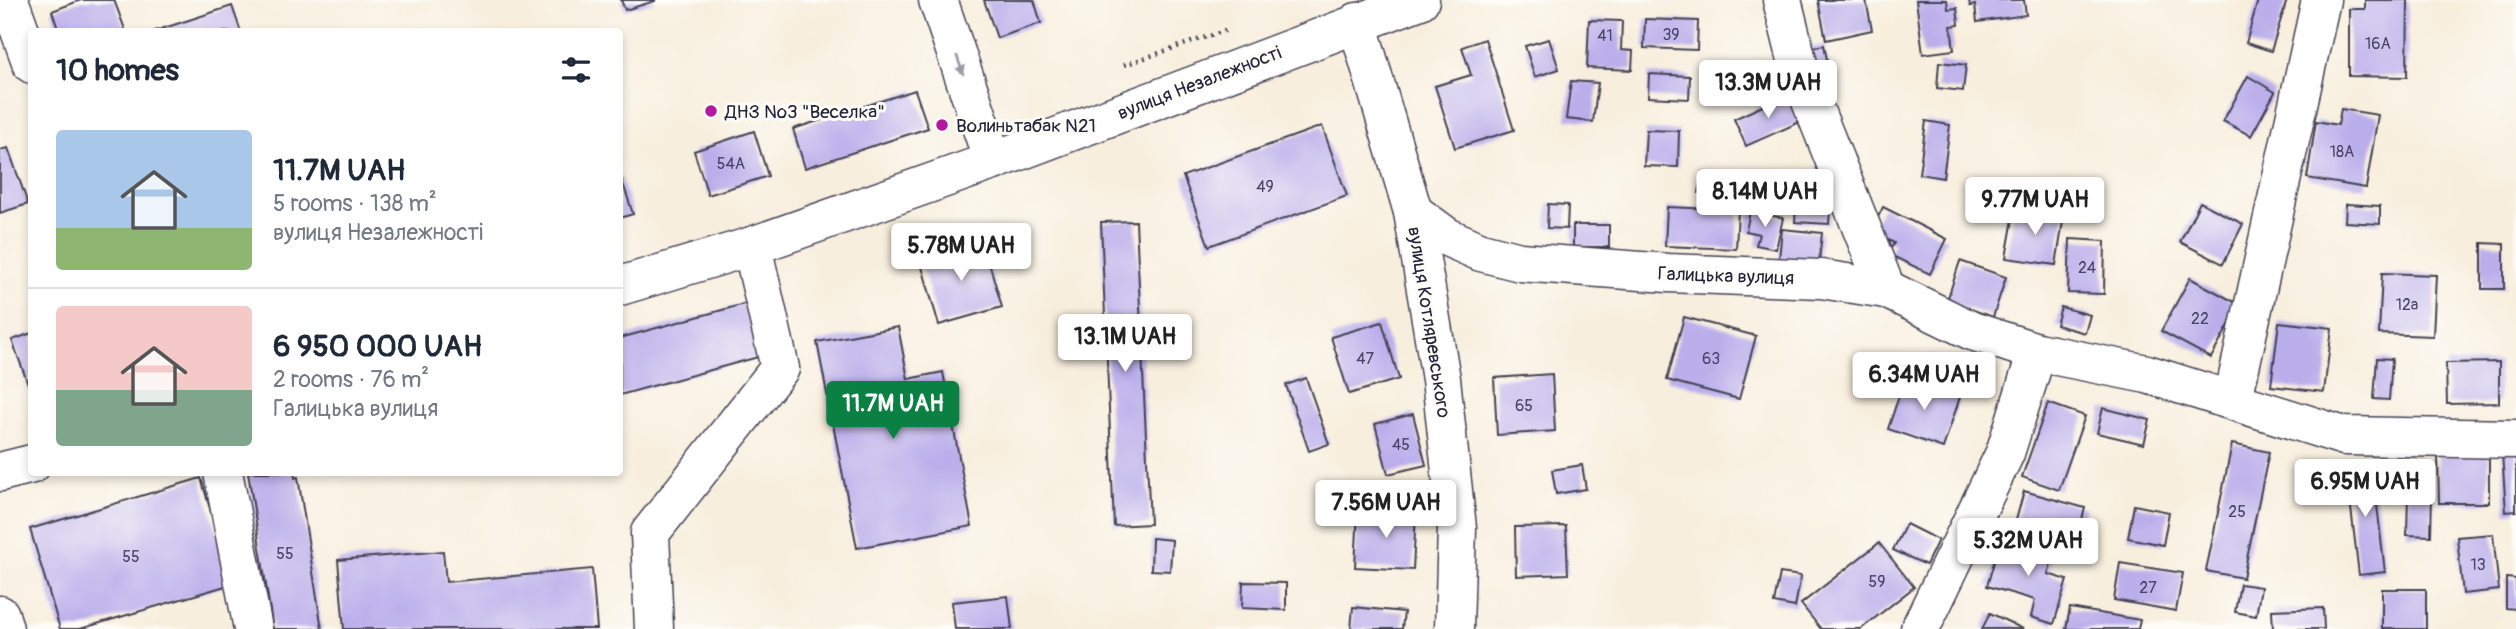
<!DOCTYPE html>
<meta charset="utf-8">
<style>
:root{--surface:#fff;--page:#f2f2f3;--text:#1f2937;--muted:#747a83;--line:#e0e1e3;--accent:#0b8043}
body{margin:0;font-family:Pangolin,sans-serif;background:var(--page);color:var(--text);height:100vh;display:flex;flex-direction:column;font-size:26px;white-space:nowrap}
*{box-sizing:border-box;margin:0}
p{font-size:23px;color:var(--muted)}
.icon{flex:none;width:38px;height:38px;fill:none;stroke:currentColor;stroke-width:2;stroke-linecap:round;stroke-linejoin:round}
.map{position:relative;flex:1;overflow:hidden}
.details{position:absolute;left:28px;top:28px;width:595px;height:448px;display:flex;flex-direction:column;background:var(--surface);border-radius:7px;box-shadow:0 4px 10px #0003}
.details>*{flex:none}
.price{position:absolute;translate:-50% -60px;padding:0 16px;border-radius:7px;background:#fff;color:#222;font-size:23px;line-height:46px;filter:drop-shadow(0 2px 4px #0008)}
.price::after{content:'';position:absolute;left:50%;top:42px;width:21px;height:16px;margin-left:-10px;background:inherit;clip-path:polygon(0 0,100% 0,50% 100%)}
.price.selected{background:var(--accent);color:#fff}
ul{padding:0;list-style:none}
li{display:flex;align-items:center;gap:21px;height:175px;padding:0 28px}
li+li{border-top:2px solid var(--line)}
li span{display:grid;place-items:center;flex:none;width:196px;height:140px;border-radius:7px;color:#555}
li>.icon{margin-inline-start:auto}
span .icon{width:84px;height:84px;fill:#fffc;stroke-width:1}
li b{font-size:30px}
h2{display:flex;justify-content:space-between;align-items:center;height:84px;padding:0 28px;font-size:30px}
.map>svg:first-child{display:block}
.building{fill:#bbafeb}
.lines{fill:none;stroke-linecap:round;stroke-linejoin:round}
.minor-casing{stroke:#424153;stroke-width:41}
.major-casing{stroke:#424153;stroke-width:41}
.path{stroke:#424153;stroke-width:4.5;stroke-dasharray:2 5;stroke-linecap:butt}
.minor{stroke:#fff;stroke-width:38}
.major{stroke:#fff;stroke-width:38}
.oneway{fill:#9c9ca7}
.poi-dot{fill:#b5179e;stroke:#fdfcf7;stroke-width:2.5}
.labels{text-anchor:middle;stroke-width:6;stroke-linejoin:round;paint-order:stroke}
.number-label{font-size:16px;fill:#484567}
.street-label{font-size:19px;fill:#22223b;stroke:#fdfcf7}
.poi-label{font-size:19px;fill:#22223b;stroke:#fdfcf7;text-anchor:start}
</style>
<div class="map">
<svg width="2516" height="629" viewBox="0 0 2516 629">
<rect width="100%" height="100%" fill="#fdfcf7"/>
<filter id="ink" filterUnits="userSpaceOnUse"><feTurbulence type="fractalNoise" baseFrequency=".0143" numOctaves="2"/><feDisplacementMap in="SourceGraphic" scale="14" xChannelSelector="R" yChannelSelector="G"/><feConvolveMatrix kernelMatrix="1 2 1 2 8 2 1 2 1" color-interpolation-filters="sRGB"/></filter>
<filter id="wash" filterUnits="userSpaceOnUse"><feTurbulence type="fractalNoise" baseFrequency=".00686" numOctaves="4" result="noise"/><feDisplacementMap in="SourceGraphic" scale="28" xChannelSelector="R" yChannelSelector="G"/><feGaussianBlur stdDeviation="1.57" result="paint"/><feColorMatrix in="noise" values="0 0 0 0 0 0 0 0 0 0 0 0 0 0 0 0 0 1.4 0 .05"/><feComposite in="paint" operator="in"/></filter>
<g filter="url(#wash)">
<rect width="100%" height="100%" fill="#f8eedd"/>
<g id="blocks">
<g class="building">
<polygon points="81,0 114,0 126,32 59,32 52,11"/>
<polygon points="621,0 655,0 655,1 625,10"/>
<polygon points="984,0 1034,0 1041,23 997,38"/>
<polygon points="1818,0 1866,0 1872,30 1826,40"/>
<polygon points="1916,0 1947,0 1948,9 1957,8 1959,25 1951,26 1954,50 1923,54"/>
<polygon points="1969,0 2024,0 2026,15 1977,22 1975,5 1970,6"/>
<polygon points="2258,0 2287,0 2271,51 2246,43"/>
<polygon points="2365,0 2408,0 2407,77 2349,76 2349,9 2365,9"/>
<polygon points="232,6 241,32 156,32 155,31"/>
<polygon points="1645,19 1698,21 1697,50 1644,48"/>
<polygon points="1589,20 1622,21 1621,50 1633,51 1632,70 1587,68"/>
<polygon points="1485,39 1514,130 1455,148 1435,86 1471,75 1462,47"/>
<polygon points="1549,39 1559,69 1535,77 1525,46"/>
<polygon points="1824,45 1830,74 1814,77 1808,48"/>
<polygon points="1939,62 1966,65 1963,91 1937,88"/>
<polygon points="1649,74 1690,76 1689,99 1648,97"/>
<polygon points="2248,76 2275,92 2251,136 2223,121"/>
<polygon points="1571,81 1598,83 1593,122 1566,119"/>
<polygon points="915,90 928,128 805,168 793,129"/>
<polygon points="1789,94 1802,121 1746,146 1734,119"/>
<polygon points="2341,109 2378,115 2366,188 2307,178 2316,121 2338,125"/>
<polygon points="1926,121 1950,125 1943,178 1919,174"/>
<polygon points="1322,126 1347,196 1209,246 1183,176"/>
<polygon points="1646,130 1679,131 1678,167 1644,166"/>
<polygon points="754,131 768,176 708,195 694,151"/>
<polygon points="8,148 28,204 0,213 0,150"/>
<polygon points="1703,172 1744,178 1740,199 1699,193"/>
<polygon points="620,174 633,214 620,218"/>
<polygon points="1797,195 1831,197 1829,224 1795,222"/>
<polygon points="2200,202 2243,224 2223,264 2180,242"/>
<polygon points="1548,204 1568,205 1567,229 1547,228"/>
<polygon points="2346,204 2380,206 2380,224 2345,222"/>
<polygon points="1667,207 1738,210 1736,249 1665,246"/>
<polygon points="1883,207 1947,239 1930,274 1888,254 1894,243 1871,231"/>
<polygon points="2015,208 2064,215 2056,265 2006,258"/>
<polygon points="1750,211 1783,218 1776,249 1756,245 1759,234 1746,231"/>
<polygon points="1136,221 1150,524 1114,526 1101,222"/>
<rect x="1573" y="225" width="36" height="22"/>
<polygon points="1782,229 1822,233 1819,262 1779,259"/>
<polygon points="2070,239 2105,241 2104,294 2068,293"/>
<polygon points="983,242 1002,307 939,325 920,260"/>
<polygon points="2482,243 2504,244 2504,289 2482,289"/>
<polygon points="1960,261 2006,277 1993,317 1947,301"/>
<polygon points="2382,273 2436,275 2433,336 2379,334"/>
<polygon points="2190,278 2240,305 2211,358 2161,331"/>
<polygon points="755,301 769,354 620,395 620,338"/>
<polygon points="2061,307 2090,315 2085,333 2056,325"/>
<polygon points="1684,317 1756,336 1739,399 1667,380"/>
<polygon points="1382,322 1399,379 1349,394 1331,337"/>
<polygon points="2279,322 2332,328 2324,392 2271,386"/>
<polygon points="898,327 908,379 943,372 972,526 857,548 817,342"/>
<polygon points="32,333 32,392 31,392 12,340"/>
<polygon points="2377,358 2392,359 2389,400 2374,399"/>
<polygon points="2499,362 2499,403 2447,404 2446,363"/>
<polygon points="1552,374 1555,431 1497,435 1494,378"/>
<polygon points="1906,375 1961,394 1943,448 1888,429"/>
<polygon points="1306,378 1329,444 1309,451 1286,385"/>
<polygon points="2048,403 2085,416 2059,490 2022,477"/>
<polygon points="2103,408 2150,420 2144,444 2097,433"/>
<polygon points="1413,414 1426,465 1388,474 1375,424"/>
<polygon points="2232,444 2269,452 2243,578 2206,571"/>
<polygon points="2516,452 2516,511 2506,512 2502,453"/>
<polygon points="2438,455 2489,455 2489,503 2439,503"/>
<polygon points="2372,463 2385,572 2359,575 2346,466"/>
<polygon points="1582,465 1586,489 1556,494 1552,470"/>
<polygon points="248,472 294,472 295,478 298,477 322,629 273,629"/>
<polygon points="201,478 232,584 80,629 60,629 30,529"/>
<polygon points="2024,491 2085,508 2075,548 2013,531"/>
<polygon points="2408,495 2432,495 2431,536 2407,535"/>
<polygon points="2134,505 2169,512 2163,545 2128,538"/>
<polygon points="1358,510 1416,513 1413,570 1355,567"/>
<polygon points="1906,524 1938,540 1926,565 1893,550"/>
<polygon points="1566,526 1568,574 1516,576 1515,527"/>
<polygon points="2493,534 2499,590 2463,594 2457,537"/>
<polygon points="1152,538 1172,540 1170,571 1151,570"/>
<polygon points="2001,538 2054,553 2048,574 2067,580 2054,624 2031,617 2035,600 1987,586"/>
<polygon points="1879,543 1914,587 1861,629 1821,629 1801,604"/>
<polygon points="443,551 446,582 592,569 597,629 344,629 338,560"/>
<polygon points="2120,563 2183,573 2176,611 2114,600"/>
<polygon points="1780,573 1801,576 1795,607 1774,603"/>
<polygon points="2506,578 2516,579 2516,609 2506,608"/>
<polygon points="1243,582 1286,583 1286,610 1242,608"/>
<polygon points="2240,584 2261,587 2256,616 2235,612"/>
<rect x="2382" y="589" width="44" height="40"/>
<polygon points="1008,596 1012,629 955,629 952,602"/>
<polygon points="1353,607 1404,612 1402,629 1351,629"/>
<polygon points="2070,608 2140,620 2138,629 2066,629"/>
<polygon points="2323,608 2324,629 2273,629 2272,610"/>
<polygon points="1990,613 2023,629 1982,629"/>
</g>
</g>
</g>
<g filter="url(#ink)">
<use href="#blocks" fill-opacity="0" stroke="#424153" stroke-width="2"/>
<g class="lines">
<defs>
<g id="minor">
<polyline points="9,0 32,64"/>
<polyline points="938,0 993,161"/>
<polyline points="1782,0 1801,76 1886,289"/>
<polyline points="1357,22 1413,212 1441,379 1457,528 1454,629"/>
<polyline points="1413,212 1447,237 1481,252 1520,262 1668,273 1821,279 1886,289 1972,331 2037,352 2147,374 2344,436 2516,439"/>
<polyline points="2233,399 2321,0"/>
<polyline points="223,472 253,629"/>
<polyline points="0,615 4,629"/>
<polyline points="654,629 650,533 780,368 752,246"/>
<polyline points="1920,629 2005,453 2037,352"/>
</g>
<g id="major">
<polyline points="620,286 752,246 993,161 1420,0"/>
<polyline points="0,472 32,464"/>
</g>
</defs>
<use href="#minor" class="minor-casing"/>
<use href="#major" class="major-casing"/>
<polyline class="path" points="1124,65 1230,29"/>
<use href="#minor" class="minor"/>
<use href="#major" class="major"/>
</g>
<defs><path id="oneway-solid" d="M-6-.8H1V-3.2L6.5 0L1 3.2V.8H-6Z" transform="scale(1.75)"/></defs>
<use class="oneway" href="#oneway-solid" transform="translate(960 65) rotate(71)"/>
</g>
<g class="poi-dot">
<circle cx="711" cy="111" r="7"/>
<circle cx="942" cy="125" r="7"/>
</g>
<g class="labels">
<g class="number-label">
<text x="1671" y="40">39</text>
<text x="1605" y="41">41</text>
<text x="2378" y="49">16А</text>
<text x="2342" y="157">18А</text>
<text x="731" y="169">54А</text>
<text x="1265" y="192">49</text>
<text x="2087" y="273">24</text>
<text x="2407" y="310">12а</text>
<text x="2200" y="324">22</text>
<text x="1365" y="364">47</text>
<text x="1711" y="364">63</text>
<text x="1524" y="411">65</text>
<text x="1401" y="450">45</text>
<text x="2237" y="517">25</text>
<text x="285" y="559">55</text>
<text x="131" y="562">55</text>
<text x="2478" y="570">13</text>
<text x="1877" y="587">59</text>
<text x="2148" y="593">27</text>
</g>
<g class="street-label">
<text transform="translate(1199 82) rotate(-21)" y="7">вулиця Незалежності</text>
<text transform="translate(1726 275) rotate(2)" y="7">Галицька вулиця</text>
<text transform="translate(1430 322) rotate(81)" y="7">вулиця Котляревського</text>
</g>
<g class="poi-label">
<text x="725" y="118">ДНЗ №3 "Веселка"</text>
<text x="956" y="132">Волиньтабак N21</text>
</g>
</g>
</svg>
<b class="price" style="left:1768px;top:120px">13.3M UAH</b>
<b class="price" style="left:1765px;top:229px">8.14M UAH</b>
<b class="price" style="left:2035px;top:237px">9.77M UAH</b>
<b class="price" style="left:961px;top:283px">5.78M UAH</b>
<b class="price" style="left:1125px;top:374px">13.1M UAH</b>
<b class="price" style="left:1924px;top:412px">6.34M UAH</b>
<b class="price selected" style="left:893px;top:441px">11.7M UAH</b>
<b class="price" style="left:2365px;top:519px">6.95M UAH</b>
<b class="price" style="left:1386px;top:540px">7.56M UAH</b>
<b class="price" style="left:2028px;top:578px">5.32M UAH</b>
<section class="details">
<h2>10 homes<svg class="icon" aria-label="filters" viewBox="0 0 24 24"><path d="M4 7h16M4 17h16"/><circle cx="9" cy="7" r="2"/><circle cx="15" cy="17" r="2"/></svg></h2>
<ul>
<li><span style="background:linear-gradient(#a9c7e8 70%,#8fb573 0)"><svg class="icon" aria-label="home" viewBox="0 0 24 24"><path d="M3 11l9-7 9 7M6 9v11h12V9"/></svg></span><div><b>11.7M UAH</b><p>5 rooms · 138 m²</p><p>вулиця Незалежності</p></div></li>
<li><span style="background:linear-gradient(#f6c9c9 60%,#7fa58c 0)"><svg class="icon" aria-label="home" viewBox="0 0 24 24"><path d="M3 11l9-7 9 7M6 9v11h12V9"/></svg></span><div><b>6 950 000 UAH</b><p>2 rooms · 76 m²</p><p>Галицька вулиця</p></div></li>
</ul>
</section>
</div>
